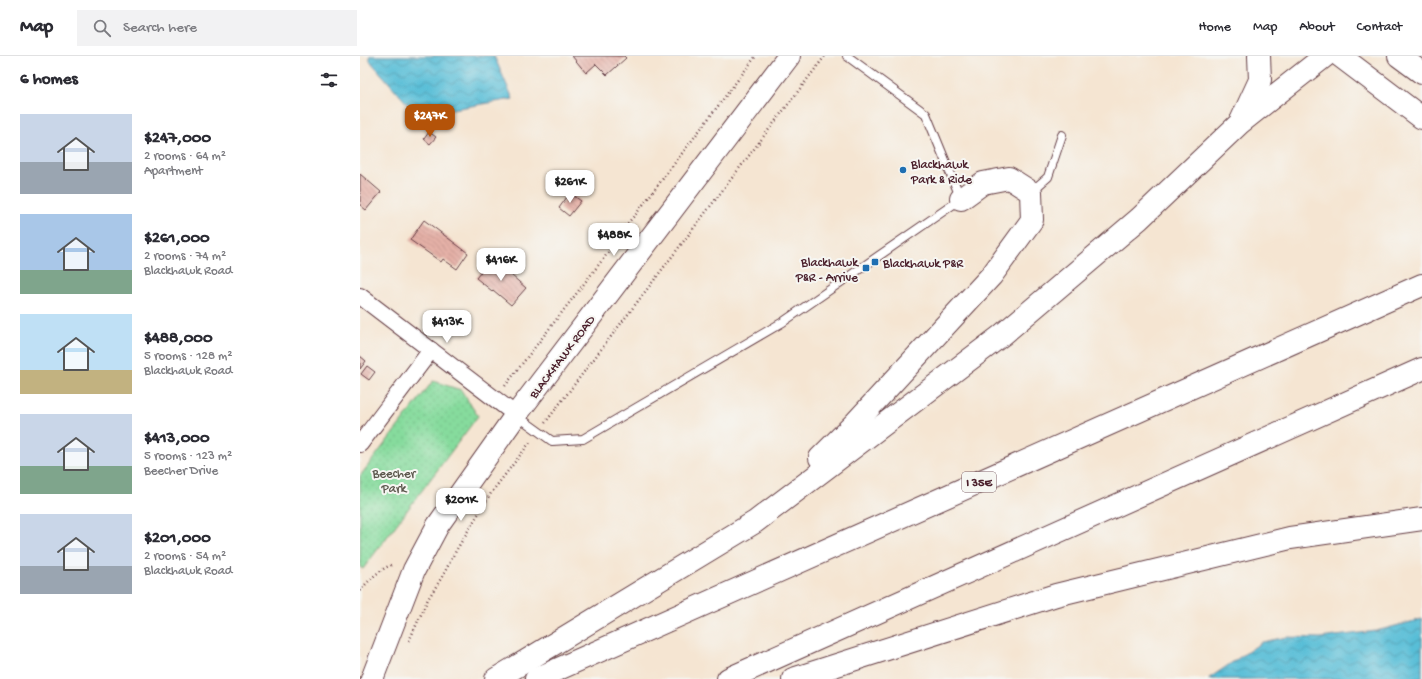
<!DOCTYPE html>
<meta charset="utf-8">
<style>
:root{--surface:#fff;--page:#f2f2f3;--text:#2b2b33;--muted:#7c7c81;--line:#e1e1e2;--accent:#b45309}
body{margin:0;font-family:"Gochi Hand",sans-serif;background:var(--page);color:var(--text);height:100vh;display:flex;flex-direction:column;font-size:15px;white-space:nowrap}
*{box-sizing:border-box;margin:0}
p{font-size:13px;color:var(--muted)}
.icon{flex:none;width:22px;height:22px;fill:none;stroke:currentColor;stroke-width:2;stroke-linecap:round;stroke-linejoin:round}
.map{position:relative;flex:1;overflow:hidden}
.side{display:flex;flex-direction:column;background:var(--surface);width:360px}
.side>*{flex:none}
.price{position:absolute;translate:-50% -34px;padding:0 9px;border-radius:8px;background:#fff;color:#222;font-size:13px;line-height:26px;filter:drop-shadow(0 1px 2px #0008)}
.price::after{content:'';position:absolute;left:50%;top:24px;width:12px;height:9px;margin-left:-6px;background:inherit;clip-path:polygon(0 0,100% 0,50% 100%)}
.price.selected{background:var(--accent);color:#fff}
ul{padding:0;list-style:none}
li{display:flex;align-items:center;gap:12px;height:100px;padding:0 20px}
li span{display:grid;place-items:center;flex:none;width:112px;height:80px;border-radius:0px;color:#555}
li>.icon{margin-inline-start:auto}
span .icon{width:48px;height:48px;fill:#fffc;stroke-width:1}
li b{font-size:17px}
h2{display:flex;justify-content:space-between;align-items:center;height:48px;padding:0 20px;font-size:17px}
header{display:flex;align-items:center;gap:24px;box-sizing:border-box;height:56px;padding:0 20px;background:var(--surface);border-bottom:1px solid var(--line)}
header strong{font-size:19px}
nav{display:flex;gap:22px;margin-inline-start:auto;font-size:14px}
.search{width:280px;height:36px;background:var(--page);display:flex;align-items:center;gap:10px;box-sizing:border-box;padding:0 14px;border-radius:0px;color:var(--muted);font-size:15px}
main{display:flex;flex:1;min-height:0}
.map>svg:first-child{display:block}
.park{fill:url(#park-dots);stroke:#687d64}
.water{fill:url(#water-waves);stroke:#526e81}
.building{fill:url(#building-back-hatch)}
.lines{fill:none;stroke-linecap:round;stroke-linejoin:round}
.lane-casing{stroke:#643d44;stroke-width:10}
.street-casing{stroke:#643d44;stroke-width:18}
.secondary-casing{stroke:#643d44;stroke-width:24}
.highway-casing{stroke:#643d44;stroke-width:24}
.path{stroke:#643d44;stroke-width:2.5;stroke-dasharray:1 3;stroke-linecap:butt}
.lane{stroke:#fff;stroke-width:8}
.street{stroke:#fff;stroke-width:16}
.secondary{stroke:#fff;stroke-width:22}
.highway{stroke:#fff;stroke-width:22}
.poi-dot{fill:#1f6fb2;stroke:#f6f6f2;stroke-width:1.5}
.labels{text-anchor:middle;stroke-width:4;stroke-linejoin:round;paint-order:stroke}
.shield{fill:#f6f6f2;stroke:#7e6067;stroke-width:1}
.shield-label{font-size:12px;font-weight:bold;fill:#4a1f2b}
.poi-label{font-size:13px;fill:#4a1f2b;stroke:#f6f6f2;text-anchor:start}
.street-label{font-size:13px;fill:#4a1f2b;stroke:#f6f6f2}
.park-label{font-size:13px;fill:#5c574d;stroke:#f6f6f2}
</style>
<header>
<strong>Map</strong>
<div class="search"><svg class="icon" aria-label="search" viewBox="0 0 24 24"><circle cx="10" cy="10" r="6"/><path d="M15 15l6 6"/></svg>Search here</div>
<nav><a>Home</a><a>Map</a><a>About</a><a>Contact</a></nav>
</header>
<main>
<section class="side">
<h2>6 homes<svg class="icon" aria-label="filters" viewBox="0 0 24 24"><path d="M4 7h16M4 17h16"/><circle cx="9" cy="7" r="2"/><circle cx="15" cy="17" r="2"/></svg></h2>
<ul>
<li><span style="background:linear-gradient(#c9d6e8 60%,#9aa5b1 0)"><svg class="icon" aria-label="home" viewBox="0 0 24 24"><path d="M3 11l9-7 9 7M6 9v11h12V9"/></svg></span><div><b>$247,000</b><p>2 rooms · 64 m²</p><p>Apartment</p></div></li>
<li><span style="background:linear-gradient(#a9c7e8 70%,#7fa58c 0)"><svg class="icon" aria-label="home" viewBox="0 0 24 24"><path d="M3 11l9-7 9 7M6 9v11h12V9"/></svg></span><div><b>$261,000</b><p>2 rooms · 74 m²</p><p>Blackhawk Road</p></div></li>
<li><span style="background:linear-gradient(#bfe0f5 70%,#c2b280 0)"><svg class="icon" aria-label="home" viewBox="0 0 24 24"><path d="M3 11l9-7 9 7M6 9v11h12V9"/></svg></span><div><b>$488,000</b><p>5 rooms · 128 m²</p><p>Blackhawk Road</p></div></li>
<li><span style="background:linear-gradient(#c9d6e8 65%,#7fa58c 0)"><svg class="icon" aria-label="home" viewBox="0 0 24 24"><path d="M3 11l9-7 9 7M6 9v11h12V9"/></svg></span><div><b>$413,000</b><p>5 rooms · 123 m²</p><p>Beecher Drive</p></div></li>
<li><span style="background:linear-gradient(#c9d6e8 65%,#9aa5b1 0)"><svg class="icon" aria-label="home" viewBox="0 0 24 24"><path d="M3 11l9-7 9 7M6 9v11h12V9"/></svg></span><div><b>$201,000</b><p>2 rooms · 54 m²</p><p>Blackhawk Road</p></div></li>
</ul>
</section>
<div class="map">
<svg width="1062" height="623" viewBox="0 0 1062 623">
<defs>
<pattern id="park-dots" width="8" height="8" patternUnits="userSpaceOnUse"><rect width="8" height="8" fill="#86db9d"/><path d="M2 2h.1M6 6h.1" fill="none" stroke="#75bc87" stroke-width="1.8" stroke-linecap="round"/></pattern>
<pattern id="water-waves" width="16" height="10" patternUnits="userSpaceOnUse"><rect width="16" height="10" fill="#59bed7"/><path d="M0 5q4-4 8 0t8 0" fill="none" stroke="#4c9aaf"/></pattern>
<pattern id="building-back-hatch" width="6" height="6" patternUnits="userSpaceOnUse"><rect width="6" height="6" fill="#e5b1a7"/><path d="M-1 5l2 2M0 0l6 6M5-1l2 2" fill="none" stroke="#bc8f88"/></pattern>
</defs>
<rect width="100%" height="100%" fill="#f6f6f2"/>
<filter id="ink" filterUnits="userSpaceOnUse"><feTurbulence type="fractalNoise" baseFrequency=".025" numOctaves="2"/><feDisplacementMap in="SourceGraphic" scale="8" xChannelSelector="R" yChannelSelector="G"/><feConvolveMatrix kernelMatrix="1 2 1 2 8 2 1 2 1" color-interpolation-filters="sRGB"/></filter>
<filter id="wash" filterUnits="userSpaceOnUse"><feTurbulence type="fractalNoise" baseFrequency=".012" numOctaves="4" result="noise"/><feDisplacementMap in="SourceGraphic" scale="16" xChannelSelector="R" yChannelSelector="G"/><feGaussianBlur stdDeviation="0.9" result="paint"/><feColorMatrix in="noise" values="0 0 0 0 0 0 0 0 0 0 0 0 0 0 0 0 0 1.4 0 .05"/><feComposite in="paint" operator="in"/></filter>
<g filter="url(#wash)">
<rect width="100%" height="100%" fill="#f5e5d2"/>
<polygon class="park" points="73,325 101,334 118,360 3,513 0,511 0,420"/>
<g class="water">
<polygon points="9,0 134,0 153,43 57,59 10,5"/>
<polygon points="1062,563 1062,623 848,623 902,586 927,581 960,582 1016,575"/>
</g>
<g id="blocks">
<g class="building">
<polygon points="212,0 264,0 266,2 247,19 236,8 226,17"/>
<polygon points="69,76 76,81 70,88 64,83"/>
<polygon points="0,118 21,136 6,154 0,149"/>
<polygon points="210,137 221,145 209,160 199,152"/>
<polygon points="64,164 108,197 97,213 83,203 81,206 50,184"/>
<polygon points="130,205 136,209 137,207 166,232 151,249 133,234 132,235 116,222"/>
<polygon points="0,300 6,305 0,313"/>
<polygon points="7,310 15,316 9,324 1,318"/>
</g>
</g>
</g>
<g filter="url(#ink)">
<use href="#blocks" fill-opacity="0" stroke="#643d44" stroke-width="1"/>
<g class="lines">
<defs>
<g id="lane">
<polyline points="672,135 688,121 702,79"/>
<polyline points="156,359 192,385 223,383 423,266 601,143 566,58 487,0"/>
</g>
<g id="street">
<polyline points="0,240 156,359"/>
<polyline points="0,388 71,294"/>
</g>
<g id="secondary">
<polyline points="980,0 1062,62"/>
<polyline points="1039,0 1062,17"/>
<polyline points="12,623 54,514 78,469 156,359 429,0"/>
</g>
<g id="highway">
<polyline points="881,65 900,24 899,0"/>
<polyline points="460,402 496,366 632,219 672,164 671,136 649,122 623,127 601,143"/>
<polyline points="136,623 395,466 642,279 779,163 880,67 965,0"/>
<polyline points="176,623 1062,229"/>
<polyline points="368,623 1062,313"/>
<polyline points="433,623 696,539 930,482 1062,463"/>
</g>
</defs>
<use href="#lane" class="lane-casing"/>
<use href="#street" class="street-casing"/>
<use href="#secondary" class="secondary-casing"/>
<use href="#highway" class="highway-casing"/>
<g class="path">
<polyline points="145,330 257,185 264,171 276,158 396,0"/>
<polyline points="185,367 465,0"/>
<path d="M 0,535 C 8,525 19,514 31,509"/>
<polyline points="49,585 68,543 82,521 97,493 131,437 171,385"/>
</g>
<use href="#lane" class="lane"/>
<use href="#street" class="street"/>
<use href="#secondary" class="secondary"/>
<use href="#highway" class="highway"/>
</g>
</g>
<g class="poi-dot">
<circle cx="543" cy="114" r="4"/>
<rect x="511" y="202" width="8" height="8" rx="2"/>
<rect x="502" y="208" width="8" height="8" rx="2"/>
</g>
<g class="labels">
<rect class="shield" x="602" y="416" width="34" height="20" rx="3"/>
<g class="shield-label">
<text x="619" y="430">I 35E</text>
</g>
<g class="poi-label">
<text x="551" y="112">Blackhawk<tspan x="551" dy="15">Park &amp; Ride</tspan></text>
<text x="498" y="210" text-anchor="end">Blackhawk<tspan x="498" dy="15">P&amp;R - Arrive</tspan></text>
<text x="523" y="211">Blackhawk P&amp;R</text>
</g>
<g class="street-label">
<text transform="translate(201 300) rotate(-53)" y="5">BLACKHAWK ROAD</text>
</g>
<g class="park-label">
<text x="34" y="421">Beecher<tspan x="34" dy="15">Park</tspan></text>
</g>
</g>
</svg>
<b class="price selected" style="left:70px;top:82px">$247K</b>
<b class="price" style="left:210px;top:148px">$261K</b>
<b class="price" style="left:254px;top:201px">$488K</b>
<b class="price" style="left:141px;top:226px">$416K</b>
<b class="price" style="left:87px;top:288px">$413K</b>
<b class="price" style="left:101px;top:466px">$201K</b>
</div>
</main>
